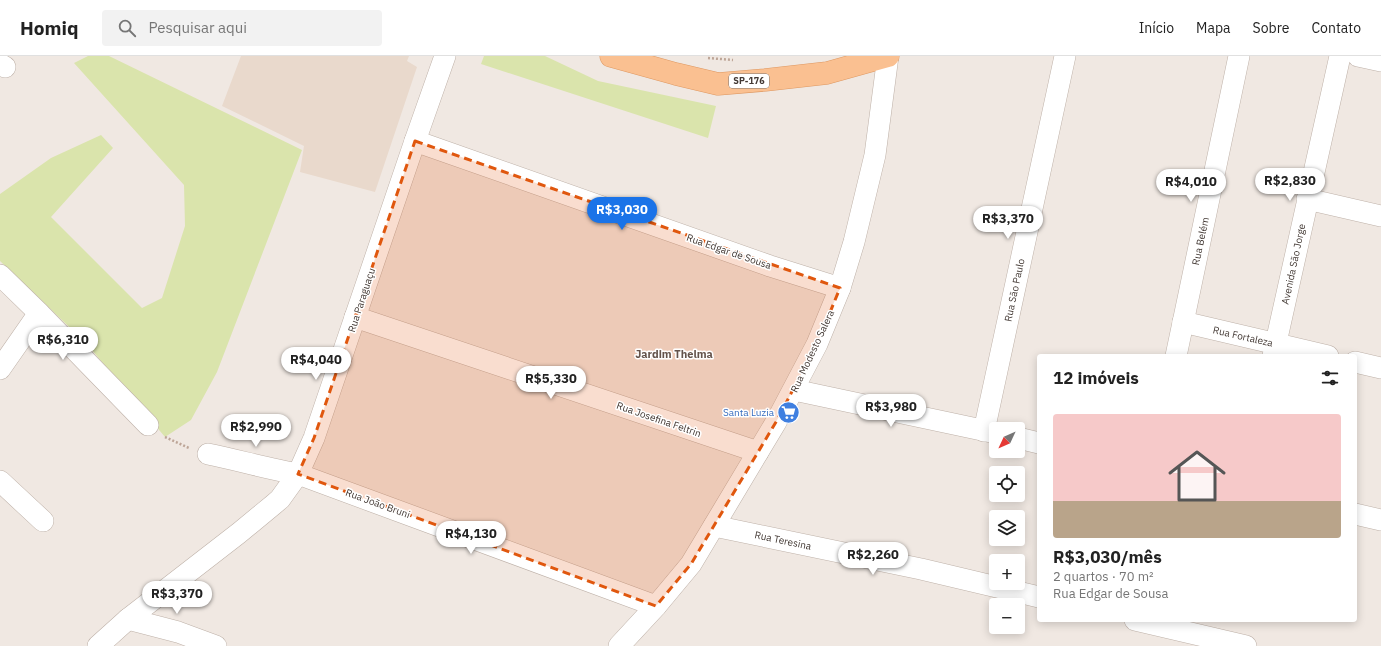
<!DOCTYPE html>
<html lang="pt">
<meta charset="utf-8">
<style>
:root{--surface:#fff;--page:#f2f2f2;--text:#222;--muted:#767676;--line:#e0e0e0;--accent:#1a73e8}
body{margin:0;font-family:"IBM Plex Sans",sans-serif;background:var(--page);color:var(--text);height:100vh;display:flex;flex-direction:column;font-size:15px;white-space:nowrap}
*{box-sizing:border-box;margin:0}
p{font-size:13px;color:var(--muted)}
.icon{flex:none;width:22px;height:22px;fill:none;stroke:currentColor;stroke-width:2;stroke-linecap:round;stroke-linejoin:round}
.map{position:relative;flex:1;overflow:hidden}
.panel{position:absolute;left:1037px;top:298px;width:320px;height:268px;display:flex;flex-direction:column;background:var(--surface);border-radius:4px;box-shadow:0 2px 10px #0003}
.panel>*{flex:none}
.needle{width:26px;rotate:226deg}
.fabs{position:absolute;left:989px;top:366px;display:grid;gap:8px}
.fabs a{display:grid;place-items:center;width:36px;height:36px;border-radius:4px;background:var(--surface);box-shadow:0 2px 10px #0003;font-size:20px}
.price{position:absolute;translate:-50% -34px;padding:0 9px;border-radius:14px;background:#fff;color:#222;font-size:13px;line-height:26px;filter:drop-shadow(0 1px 2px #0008)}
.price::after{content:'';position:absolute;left:50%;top:24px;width:12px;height:9px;margin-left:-6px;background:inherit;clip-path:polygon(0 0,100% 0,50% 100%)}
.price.current{background:var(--accent);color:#fff}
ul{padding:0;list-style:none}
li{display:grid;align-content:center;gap:8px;height:212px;padding:0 16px}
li+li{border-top:1px solid var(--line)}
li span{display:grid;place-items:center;height:124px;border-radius:4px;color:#555}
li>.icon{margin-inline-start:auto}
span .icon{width:72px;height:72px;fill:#fffc;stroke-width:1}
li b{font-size:17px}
h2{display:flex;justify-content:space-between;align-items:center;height:48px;padding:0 16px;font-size:17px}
header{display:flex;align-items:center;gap:24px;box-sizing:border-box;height:56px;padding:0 20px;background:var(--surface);border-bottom:1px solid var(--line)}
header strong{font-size:19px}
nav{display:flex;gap:22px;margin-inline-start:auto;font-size:14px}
.search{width:280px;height:36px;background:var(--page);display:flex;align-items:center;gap:10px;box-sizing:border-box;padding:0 14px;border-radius:4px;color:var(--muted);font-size:15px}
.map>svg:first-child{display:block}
.education{fill:#e9d9cc}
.green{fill:#dae4ac}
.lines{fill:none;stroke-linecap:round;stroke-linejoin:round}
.minor-casing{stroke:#beb1a8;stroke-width:22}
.major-casing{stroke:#de9862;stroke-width:23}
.path{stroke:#bda597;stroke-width:2.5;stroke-dasharray:2 2;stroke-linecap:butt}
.minor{stroke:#fff;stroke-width:21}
.major{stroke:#fac091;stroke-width:22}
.marked{fill:#e0570e;fill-opacity:0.2;stroke:#e0570e;stroke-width:3;stroke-dasharray:8 5;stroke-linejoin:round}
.labels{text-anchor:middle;stroke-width:3;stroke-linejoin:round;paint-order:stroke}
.shield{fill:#fff;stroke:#7b7470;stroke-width:1}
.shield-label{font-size:9px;font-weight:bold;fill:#423833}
.street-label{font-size:10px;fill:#423833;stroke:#fff}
.shop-label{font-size:10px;fill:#366cbe;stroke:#fff;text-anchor:end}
.neighbourhood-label{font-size:11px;font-weight:bold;fill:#64534b;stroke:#fff}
</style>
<header>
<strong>Homiq</strong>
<div class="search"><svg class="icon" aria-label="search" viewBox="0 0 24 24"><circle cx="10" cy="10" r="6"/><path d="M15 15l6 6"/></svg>Pesquisar aqui</div>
<nav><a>Início</a><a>Mapa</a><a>Sobre</a><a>Contato</a></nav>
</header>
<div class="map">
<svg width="1381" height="590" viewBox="0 0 1381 590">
<rect width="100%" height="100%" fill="#f0e8e2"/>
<polygon class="education" points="241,0 409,0 407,5 417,11 375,136 300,116 304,90 222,50"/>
<g class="green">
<polygon points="88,0 109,0 302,94 217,316 191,364 165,381 86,287 0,205 0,138 51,102 101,79 113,92 51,161 142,252 162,242 185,170 184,129 74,7"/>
<polygon points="484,0 545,0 598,25 716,50 708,82 481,8"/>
</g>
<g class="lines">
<defs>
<g id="minor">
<polyline points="1358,0 1381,5"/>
<polyline points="0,8 5,11"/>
<polyline points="415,85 770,210 840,232"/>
<polyline points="1307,143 1381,160"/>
<polyline points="0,219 39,257 148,369"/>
<polyline points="355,261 758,396"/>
<polyline points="1183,266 1328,300"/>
<polyline points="1176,300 1239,0"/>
<polyline points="1273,300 1340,0"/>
<polyline points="1355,306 1381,312"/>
<polyline points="0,313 39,257"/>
<polyline points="794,334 996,377"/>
<polyline points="984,375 1065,0"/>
<polyline points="1018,382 1039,387"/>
<path d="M 208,398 C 238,404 268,413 298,418 L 656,550"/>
<polyline points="0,425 43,465"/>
<polyline points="1355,458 1381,464"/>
<polyline points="714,470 921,513 1039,541"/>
<polyline points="128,563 178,576 216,590"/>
<polyline points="1135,564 1246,590"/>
<polyline points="98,590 128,563 239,477 273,449 280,443 298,418 314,382 415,85 445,0"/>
<polyline points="619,590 656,550 691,508 776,366 817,288 840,232 854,186 875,99 888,0"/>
</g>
<polyline id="major" points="611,0 676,18 718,28 765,24 827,17 888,0"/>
</defs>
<use href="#minor" class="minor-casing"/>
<use href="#major" class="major-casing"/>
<g class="path">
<polyline points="708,2 733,4"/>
<polyline points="165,381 189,392"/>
</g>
<use href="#minor" class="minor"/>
<use href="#major" class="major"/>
</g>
<path class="marked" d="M 415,85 L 840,232 L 817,288 L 776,366 L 691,508 L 656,550 L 298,418 L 314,382 Z"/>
<defs>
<symbol id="supermarket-disc" viewBox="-11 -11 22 22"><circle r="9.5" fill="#3f7fe0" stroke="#fff"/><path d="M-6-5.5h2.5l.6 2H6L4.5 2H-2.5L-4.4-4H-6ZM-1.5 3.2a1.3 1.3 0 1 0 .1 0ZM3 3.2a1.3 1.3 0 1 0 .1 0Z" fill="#fff"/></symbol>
</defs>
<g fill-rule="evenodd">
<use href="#supermarket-disc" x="776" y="344" width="25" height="25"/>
</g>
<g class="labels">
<rect class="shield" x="729" y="18" width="40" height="14" rx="3"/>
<g class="shield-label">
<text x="749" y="28">SP-176</text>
</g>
<g class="street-label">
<text transform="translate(1200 185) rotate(-78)" y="4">Rua Belém</text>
<text transform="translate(729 195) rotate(19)" y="4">Rua Edgar de Sousa</text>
<text transform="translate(1293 208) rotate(-78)" y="4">Avenida São Jorge</text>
<text transform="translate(1014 234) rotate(-78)" y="4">Rua São Paulo</text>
<text transform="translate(361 244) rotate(-72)" y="4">Rua Paraguaçu</text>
<text transform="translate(1243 280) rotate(13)" y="4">Rua Fortaleza</text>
<text transform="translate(812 295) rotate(-65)" y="4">Rua Modesto Salera</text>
<text transform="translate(659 363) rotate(19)" y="4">Rua Josefina Feltrin</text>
<text transform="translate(378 447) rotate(20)" y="4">Rua João Bruni</text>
<text transform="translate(783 484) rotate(12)" y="4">Rua Teresina</text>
</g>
<g class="shop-label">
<text x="774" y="360">Santa Luzia</text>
</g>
<g class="neighbourhood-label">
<text x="674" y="302">Jardim Thelma</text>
</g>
</g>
</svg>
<div class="fabs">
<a><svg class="needle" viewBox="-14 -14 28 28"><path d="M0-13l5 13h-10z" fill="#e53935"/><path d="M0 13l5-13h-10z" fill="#767676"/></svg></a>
<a><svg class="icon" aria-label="locate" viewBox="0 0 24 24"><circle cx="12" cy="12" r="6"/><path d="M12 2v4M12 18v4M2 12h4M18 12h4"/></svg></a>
<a><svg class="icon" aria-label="layers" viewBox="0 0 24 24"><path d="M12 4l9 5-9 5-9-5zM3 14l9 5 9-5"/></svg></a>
<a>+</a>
<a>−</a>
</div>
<b class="price" style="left:1290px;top:146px">R$2,830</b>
<b class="price" style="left:1191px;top:147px">R$4,010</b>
<b class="price current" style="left:622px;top:175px">R$3,030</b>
<b class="price" style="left:1008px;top:184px">R$3,370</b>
<b class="price" style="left:63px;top:305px">R$6,310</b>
<b class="price" style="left:316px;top:325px">R$4,040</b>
<b class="price" style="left:551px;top:344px">R$5,330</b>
<b class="price" style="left:891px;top:372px">R$3,980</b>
<b class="price" style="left:256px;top:392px">R$2,990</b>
<b class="price" style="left:471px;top:499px">R$4,130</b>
<b class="price" style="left:873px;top:520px">R$2,260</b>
<b class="price" style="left:177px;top:559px">R$3,370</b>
<section class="panel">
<h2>12 imóveis<svg class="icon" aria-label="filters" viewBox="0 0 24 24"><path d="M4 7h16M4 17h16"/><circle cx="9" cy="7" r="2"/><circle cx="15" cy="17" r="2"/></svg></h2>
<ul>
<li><span style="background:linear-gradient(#f6c9c9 70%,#b9a48a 0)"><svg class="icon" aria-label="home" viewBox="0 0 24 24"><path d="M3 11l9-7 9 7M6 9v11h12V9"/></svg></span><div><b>R$3,030/mês</b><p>2 quartos · 70 m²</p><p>Rua Edgar de Sousa</p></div></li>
</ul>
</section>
</div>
